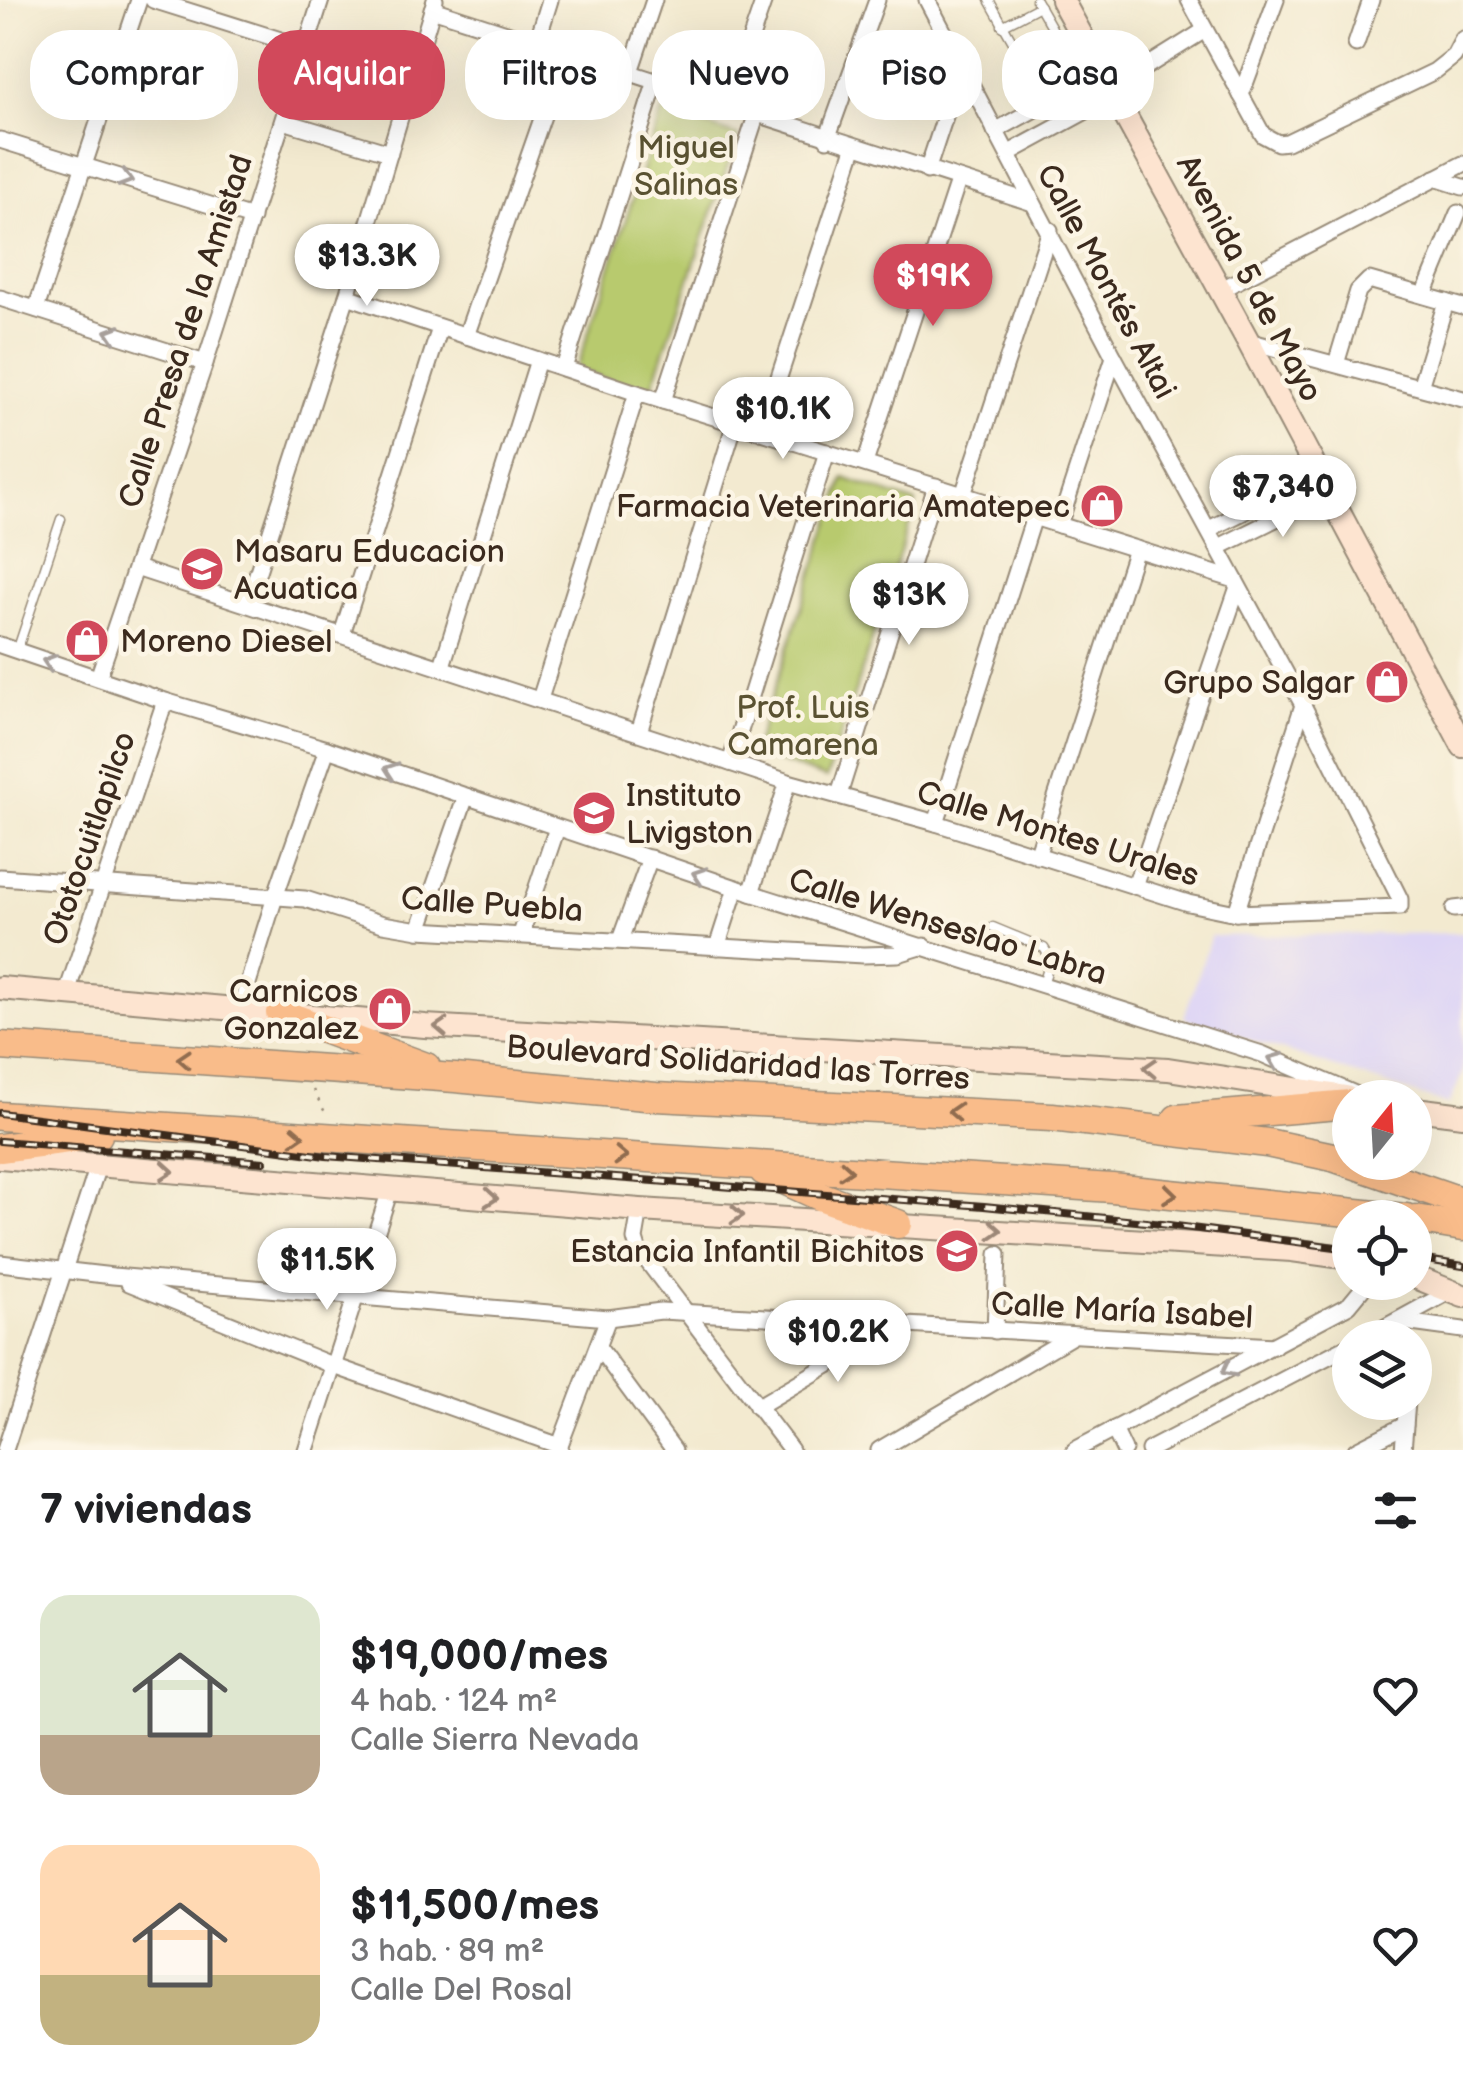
<!DOCTYPE html>
<html lang="es">
<meta charset="utf-8">
<style>
:root{--surface:#fff;--page:#f2f2f2;--text:#202124;--muted:#757577;--accent:#d1495b}
body{margin:0;font-family:"Balsamiq Sans",sans-serif;background:var(--page);color:var(--text);height:100vh;display:flex;flex-direction:column;font-size:38px;white-space:nowrap}
*{box-sizing:border-box;margin:0}
p{font-size:32px;color:var(--muted)}
.icon{flex:none;width:55px;height:55px;fill:none;stroke:currentColor;stroke-width:2;stroke-linecap:round;stroke-linejoin:round}
.map{position:relative;height:1450px;overflow:hidden}
.details{display:flex;flex-direction:column;background:var(--surface);flex:1}
.details>*{flex:none}
.banner{position:absolute;left:30px;top:30px;width:1405px;height:90px;display:flex;gap:20px}
.needle{width:65px;rotate:18deg}
.fabs{position:absolute;left:1332px;top:1080px;display:grid;gap:20px}
.fabs a{display:grid;place-items:center;width:100px;height:100px;border-radius:50%;background:var(--surface);box-shadow:0 10px 40px #0002;font-size:50px}
.price{position:absolute;translate:-50% -85px;padding:0 22px;border-radius:35px;background:#fff;color:#222;font-size:32px;line-height:65px;filter:drop-shadow(0 2px 5px #0008)}
.price::after{content:'';position:absolute;left:50%;top:60px;width:30px;height:22px;margin-left:-15px;background:inherit;clip-path:polygon(0 0,100% 0,50% 100%)}
.price.selected{background:var(--accent);color:#fff}
ul{padding:0;list-style:none}
li{display:flex;align-items:center;gap:30px;height:250px;padding:0 40px}
li span{display:grid;place-items:center;flex:none;width:280px;height:200px;border-radius:30px;color:#555}
li>.icon{margin-inline-start:auto}
span .icon{width:120px;height:120px;fill:#fffc;stroke-width:1}
li b{font-size:42px}
h2{display:flex;justify-content:space-between;align-items:center;height:120px;padding:0 40px;font-size:42px}
.tag{padding:0 35px;border-radius:40px;background:var(--surface);box-shadow:0 10px 40px #0002;font-size:35px;line-height:90px}
.tag.selected{background:var(--accent);color:#fff}
.map>svg:first-child{display:block}
.built{fill:#ded5f5}
.green{fill:#b8ca6e;stroke:#7a7a46;stroke-width:2.5}
.lines{fill:none;stroke-linecap:round;stroke-linejoin:round}
.service-casing{stroke:#978a77;stroke-width:11}
.minor-casing{stroke:#978a77;stroke-width:19}
.secondary-casing{stroke:#978a77;stroke-width:26}
.trunk-casing{stroke:#978a77;stroke-width:31}
.path{stroke:#978a77;stroke-width:2.5;stroke-dasharray:2.5 8;stroke-linecap:butt}
.service{stroke:#fff;stroke-width:8}
.minor{stroke:#fff;stroke-width:15}
.secondary{stroke:#fde4d0;stroke-width:22}
.trunk{stroke:#f9bc8a;stroke-width:28}
.rail-casing{stroke:#3b2a1e;stroke-width:8}
.rail{stroke:#fcf5e5;stroke-width:4;stroke-dasharray:11;stroke-linecap:butt}
.oneway{stroke:#a79f9a}
.oneway2{stroke:#9c8777}
.oneway3{stroke:#906c4f}
.labels{text-anchor:middle;stroke-width:9;stroke-linejoin:round;paint-order:stroke}
.park-label{font-size:32px;fill:#5a5232;stroke:#fcf5e5}
.street-label{font-size:32px;fill:#3b2a1e;stroke:#fcf5e5}
.poi-label{font-size:32px;fill:#3b2a1e;stroke:#fcf5e5;text-anchor:end}
</style>
<div class="map">
<svg width="1463" height="1450" viewBox="0 0 1463 1450">
<rect width="100%" height="100%" fill="#fcf5e5"/>
<filter id="ink" filterUnits="userSpaceOnUse"><feTurbulence type="fractalNoise" baseFrequency=".01" numOctaves="2"/><feDisplacementMap in="SourceGraphic" scale="20" xChannelSelector="R" yChannelSelector="G"/><feConvolveMatrix kernelMatrix="1 2 1 2 8 2 1 2 1" color-interpolation-filters="sRGB"/></filter>
<filter id="wash" filterUnits="userSpaceOnUse"><feTurbulence type="fractalNoise" baseFrequency=".0048" numOctaves="4" result="noise"/><feDisplacementMap in="SourceGraphic" scale="40" xChannelSelector="R" yChannelSelector="G"/><feGaussianBlur stdDeviation="2.25" result="paint"/><feColorMatrix in="noise" values="0 0 0 0 0 0 0 0 0 0 0 0 0 0 0 0 0 1.4 0 .05"/><feComposite in="paint" operator="in"/></filter>
<g filter="url(#wash)">
<rect width="100%" height="100%" fill="#f3ead0"/>
<polygon class="built" points="1463,933 1463,1072 1449,1105 1184,1018 1211,936"/>
<g class="green">
<polygon points="662,110 738,136 650,393 576,370"/>
<polygon points="844,478 916,503 827,778 753,753"/>
</g>
</g>
<g filter="url(#ink)">
<g class="lines">
<defs>
<g id="service">
<polyline points="989,0 1035,81 1038,108"/>
<polyline points="1002,26 1040,6"/>
<polyline points="1024,58 1049,47 1053,41 1052,28 1036,0"/>
<polyline points="17,651 61,519"/>
<path d="M 993,927 L 1044,948 C 1053,960 1047,971 1043,984"/>
</g>
<g id="minor">
<polyline points="153,0 306,48"/>
<polyline points="1189,0 1263,135 1278,143 1287,142 1435,71 1454,56 1463,39"/>
<polyline points="432,9 1033,203"/>
<polyline points="537,42 550,0"/>
<polyline points="1356,44 1371,0"/>
<polyline points="629,75 654,0"/>
<polyline points="1241,95 1276,0"/>
<polyline points="727,107 764,0"/>
<polyline points="283,121 390,153"/>
<polyline points="995,131 1101,73 1133,75"/>
<polyline points="827,139 877,0"/>
<polyline points="0,140 252,218"/>
<polyline points="1009,153 1114,96 1133,75 1205,30"/>
<polyline points="927,171 961,68"/>
<polyline points="1435,178 1463,187"/>
<polyline points="1220,290 1463,164"/>
<polyline points="1424,295 1458,213"/>
<polyline points="347,296 637,393 1235,580"/>
<polyline points="0,298 205,363"/>
<polyline points="36,309 139,0"/>
<polyline points="466,336 565,53"/>
<polyline points="1248,341 1463,399"/>
<polyline points="1336,364 1358,291 1369,280 1463,307"/>
<polyline points="564,368 655,84"/>
<polyline points="1420,387 1446,302"/>
<polyline points="663,401 756,116"/>
<polyline points="761,432 854,148"/>
<polyline points="865,463 958,181"/>
<polyline points="963,495 1050,230"/>
<polyline points="1059,525 1114,357"/>
<polyline points="1209,529 1318,475"/>
<polyline points="1219,547 1328,493"/>
<polyline points="136,568 788,782 936,823 1188,903 1236,913 1400,907 1400,899 1303,705 1114,357 927,0"/>
<polyline points="248,602 347,296 435,0"/>
<polyline points="342,634 440,328"/>
<polyline points="0,645 165,701 327,749 751,893 1262,1054 1364,1098"/>
<polyline points="442,666 538,360"/>
<polyline points="98,678 205,363 321,0"/>
<polyline points="540,699 637,393"/>
<polyline points="639,732 735,423"/>
<polyline points="730,763 827,452"/>
<polyline points="839,795 936,486"/>
<polyline points="936,823 1034,517"/>
<polyline points="1037,856 1136,549"/>
<polyline points="0,877 305,899 383,924 419,930 863,955 898,954 924,946"/>
<polyline points="1135,886 1238,587"/>
<polyline points="751,893 788,782"/>
<polyline points="1454,909 1463,908"/>
<polyline points="1236,913 1303,705"/>
<polyline points="419,930 466,796"/>
<polyline points="521,934 557,828"/>
<polyline points="620,940 650,858"/>
<polyline points="717,947 736,888"/>
<polyline points="67,992 165,701"/>
<polyline points="240,1009 275,897 327,749"/>
<polyline points="640,1210 635,1239 638,1249 791,1450"/>
<polyline points="0,1263 113,1276 608,1318 661,1311 1274,1346"/>
<polyline points="129,1283 334,1366 560,1446"/>
<polyline points="1397,1321 1463,1330"/>
<polyline points="995,1331 998,1254"/>
<polyline points="1365,1338 1451,1291"/>
<polyline points="598,1347 674,1450"/>
<polyline points="757,1407 896,1325"/>
<polyline points="1114,1429 1124,1450"/>
<polyline points="5,1450 98,1166"/>
<polyline points="306,1450 390,1190"/>
<polyline points="558,1450 608,1318"/>
<polyline points="879,1450 1072,1336"/>
<polyline points="1075,1450 1349,1305 1368,1282"/>
<polyline points="1149,1450 1350,1345"/>
<polyline points="1356,1450 1405,1425"/>
<polyline points="1403,1450 1407,1402"/>
</g>
<g id="secondary">
<polyline points="1062,0 1248,341 1463,746"/>
<polyline points="0,988 425,1026 1168,1069 1346,1097"/>
<polyline points="1415,1109 1463,1115"/>
<polyline points="0,1157 640,1210 1292,1250 1350,1258"/>
<polyline points="1415,1277 1463,1296"/>
</g>
<g id="trunk">
<polyline points="280,1013 426,1067"/>
<polyline points="0,1046 455,1078 656,1097 1052,1117 1267,1143 1333,1157 1463,1202"/>
<polyline points="0,1116 1112,1188 1406,1218"/>
<polyline points="1177,1119 1350,1104"/>
<polyline points="0,1148 98,1135"/>
<polyline points="764,1171 817,1195 898,1224"/>
<polyline points="1415,1219 1463,1227"/>
</g>
</defs>
<use href="#service" class="service-casing"/>
<use href="#minor" class="minor-casing"/>
<use href="#secondary" class="secondary-casing"/>
<use href="#trunk" class="trunk-casing"/>
<polyline class="path" points="313,1090 326,1114"/>
<use href="#service" class="service"/>
<use href="#minor" class="minor"/>
<use href="#secondary" class="secondary"/>
<use href="#trunk" class="trunk"/>
<defs>
<g id="rail">
<polyline points="0,1113 326,1156 984,1206 1146,1222 1350,1249"/>
<polyline points="0,1141 264,1162"/>
<polyline points="1415,1258 1463,1266"/>
</g>
</defs>
<use href="#rail" class="rail-casing"/>
<use href="#rail" class="rail"/>
</g>
<defs><path id="oneway-chevron" d="M-2-3.5L2.5 0L-2 3.5" fill="none" stroke-width="1.6" stroke-linecap="round" stroke-linejoin="round" transform="scale(2.5)"/></defs>
<g class="oneway">
<use href="#oneway-chevron" transform="translate(126 179) rotate(17)"/>
<use href="#oneway-chevron" transform="translate(112 333) rotate(-162)"/>
<use href="#oneway-chevron" transform="translate(49 662) rotate(-162)"/>
<use href="#oneway-chevron" transform="translate(391 770) rotate(-161)"/>
<use href="#oneway-chevron" transform="translate(699 875) rotate(-161)"/>
<use href="#oneway-chevron" transform="translate(1275 1060) rotate(-158)"/>
<use href="#oneway-chevron" transform="translate(1228 1370) rotate(153)"/>
</g>
<g class="oneway2">
<use href="#oneway-chevron" transform="translate(441 1027) rotate(-177)"/>
<use href="#oneway-chevron" transform="translate(1150 1068) rotate(-177)"/>
<use href="#oneway-chevron" transform="translate(167 1171) rotate(5)"/>
<use href="#oneway-chevron" transform="translate(491 1198) rotate(5)"/>
<use href="#oneway-chevron" transform="translate(737 1215) rotate(3)"/>
<use href="#oneway-chevron" transform="translate(995 1230) rotate(4)"/>
</g>
<g class="oneway3">
<use href="#oneway-chevron" transform="translate(184 1059) rotate(-176)"/>
<use href="#oneway-chevron" transform="translate(955 1112) rotate(-177)"/>
<use href="#oneway-chevron" transform="translate(297 1136) rotate(3)"/>
<use href="#oneway-chevron" transform="translate(621 1156) rotate(3)"/>
<use href="#oneway-chevron" transform="translate(846 1170) rotate(4)"/>
<use href="#oneway-chevron" transform="translate(1170 1194) rotate(6)"/>
</g>
</g>
<defs>
<symbol id="shop-disc" viewBox="-11 -11 22 22"><circle r="9.5" fill="#d1495b" stroke="#fcf5e5"/><path d="M-5-2.5h2.3a2.7 3.5 0 0 1 5.4 0H5L5.5 6h-11ZM-1.5-2.5h3a1.5 2.3 0 0 0-3 0Z" fill="#fff"/></symbol>
<symbol id="school-disc" viewBox="-11 -11 22 22"><circle r="9.5" fill="#d1495b" stroke="#fcf5e5"/><path d="M0-5L7-2L0 1L-7-2ZM-4 1L0 2.5L4 1V4Q0 6-4 4Z" fill="#fff"/></symbol>
</defs>
<g fill-rule="evenodd">
<use href="#shop-disc" x="1077" y="481" width="50" height="50"/>
<use href="#school-disc" x="177" y="544" width="50" height="50"/>
<use href="#shop-disc" x="62" y="616" width="50" height="50"/>
<use href="#shop-disc" x="1362" y="657" width="50" height="50"/>
<use href="#school-disc" x="569" y="788" width="50" height="50"/>
<use href="#shop-disc" x="365" y="984" width="50" height="50"/>
<use href="#school-disc" x="932" y="1226" width="50" height="50"/>
</g>
<g class="labels">
<g class="park-label">
<text x="686" y="158">Miguel<tspan x="686" dy="37">Salinas</tspan></text>
<text x="803" y="718">Prof. Luis<tspan x="803" dy="37">Camarena</tspan></text>
</g>
<g class="street-label">
<text transform="translate(1250 278) rotate(62)" y="11">Avenida 5 de Mayo</text>
<text transform="translate(1107 281) rotate(62)" y="11">Calle Montés Altai</text>
<text transform="translate(185 331) rotate(-72)" y="11">Calle Presa de la Amistad</text>
<text transform="translate(1058 833) rotate(17)" y="11">Calle Montes Urales</text>
<text transform="translate(89 838) rotate(-71)" y="11">Ototocuitlapilco</text>
<text transform="translate(492 904) rotate(4)" y="11">Calle Puebla</text>
<text transform="translate(948 926) rotate(17)" y="11">Calle Wenseslao Labra</text>
<text transform="translate(738 1062) rotate(4)" y="11">Boulevard Solidaridad las Torres</text>
<text transform="translate(1122 1310) rotate(3)" y="11">Calle María Isabel</text>
</g>
<g class="poi-label">
<text x="1070" y="517">Farmacia Veterinaria Amatepec</text>
<text x="234" y="562" text-anchor="start">Masaru Educacion<tspan x="234" dy="37">Acuatica</tspan></text>
<text x="120" y="652" text-anchor="start">Moreno Diesel</text>
<text x="1354" y="693">Grupo Salgar</text>
<text x="626" y="806" text-anchor="start">Instituto<tspan x="626" dy="37">Livigston</tspan></text>
<text x="358" y="1002">Carnicos<tspan x="358" dy="37">Gonzalez</tspan></text>
<text x="924" y="1262">Estancia Infantil Bichitos</text>
</g>
</g>
</svg>
<div class="fabs">
<a><svg class="needle" viewBox="-14 -14 28 28"><path d="M0-13l5 13h-10z" fill="#e53935"/><path d="M0 13l5-13h-10z" fill="#757577"/></svg></a>
<a><svg class="icon" aria-label="locate" viewBox="0 0 24 24"><circle cx="12" cy="12" r="6"/><path d="M12 2v4M12 18v4M2 12h4M18 12h4"/></svg></a>
<a><svg class="icon" aria-label="layers" viewBox="0 0 24 24"><path d="M12 4l9 5-9 5-9-5zM3 14l9 5 9-5"/></svg></a>
</div>
<b class="price" style="left:367px;top:309px">$13.3K</b>
<b class="price selected" style="left:933px;top:329px">$19K</b>
<b class="price" style="left:783px;top:462px">$10.1K</b>
<b class="price" style="left:1283px;top:540px">$7,340</b>
<b class="price" style="left:909px;top:648px">$13K</b>
<b class="price" style="left:327px;top:1313px">$11.5K</b>
<b class="price" style="left:838px;top:1385px">$10.2K</b>
<div class="banner">
<a class="tag">Comprar</a>
<a class="tag selected">Alquilar</a>
<a class="tag">Filtros</a>
<a class="tag">Nuevo</a>
<a class="tag">Piso</a>
<a class="tag">Casa</a>
</div>
</div>
<section class="details">
<h2>7 viviendas<svg class="icon" aria-label="filters" viewBox="0 0 24 24"><path d="M4 7h16M4 17h16"/><circle cx="9" cy="7" r="2"/><circle cx="15" cy="17" r="2"/></svg></h2>
<ul>
<li><span style="background:linear-gradient(#dfe7d0 70%,#b9a48a 0)"><svg class="icon" aria-label="home" viewBox="0 0 24 24"><path d="M3 11l9-7 9 7M6 9v11h12V9"/></svg></span><div><b>$19,000/mes</b><p>4 hab. · 124 m²</p><p>Calle Sierra Nevada</p></div><svg class="icon" aria-label="heart" viewBox="0 0 24 24"><path d="M12 20l-8-8c-3-5 5-10 8-4 3-6 11-1 8 4z"/></svg></li>
<li><span style="background:linear-gradient(#ffd9b3 65%,#c2b280 0)"><svg class="icon" aria-label="home" viewBox="0 0 24 24"><path d="M3 11l9-7 9 7M6 9v11h12V9"/></svg></span><div><b>$11,500/mes</b><p>3 hab. · 89 m²</p><p>Calle Del Rosal</p></div><svg class="icon" aria-label="heart" viewBox="0 0 24 24"><path d="M12 20l-8-8c-3-5 5-10 8-4 3-6 11-1 8 4z"/></svg></li>
</ul>
</section>
